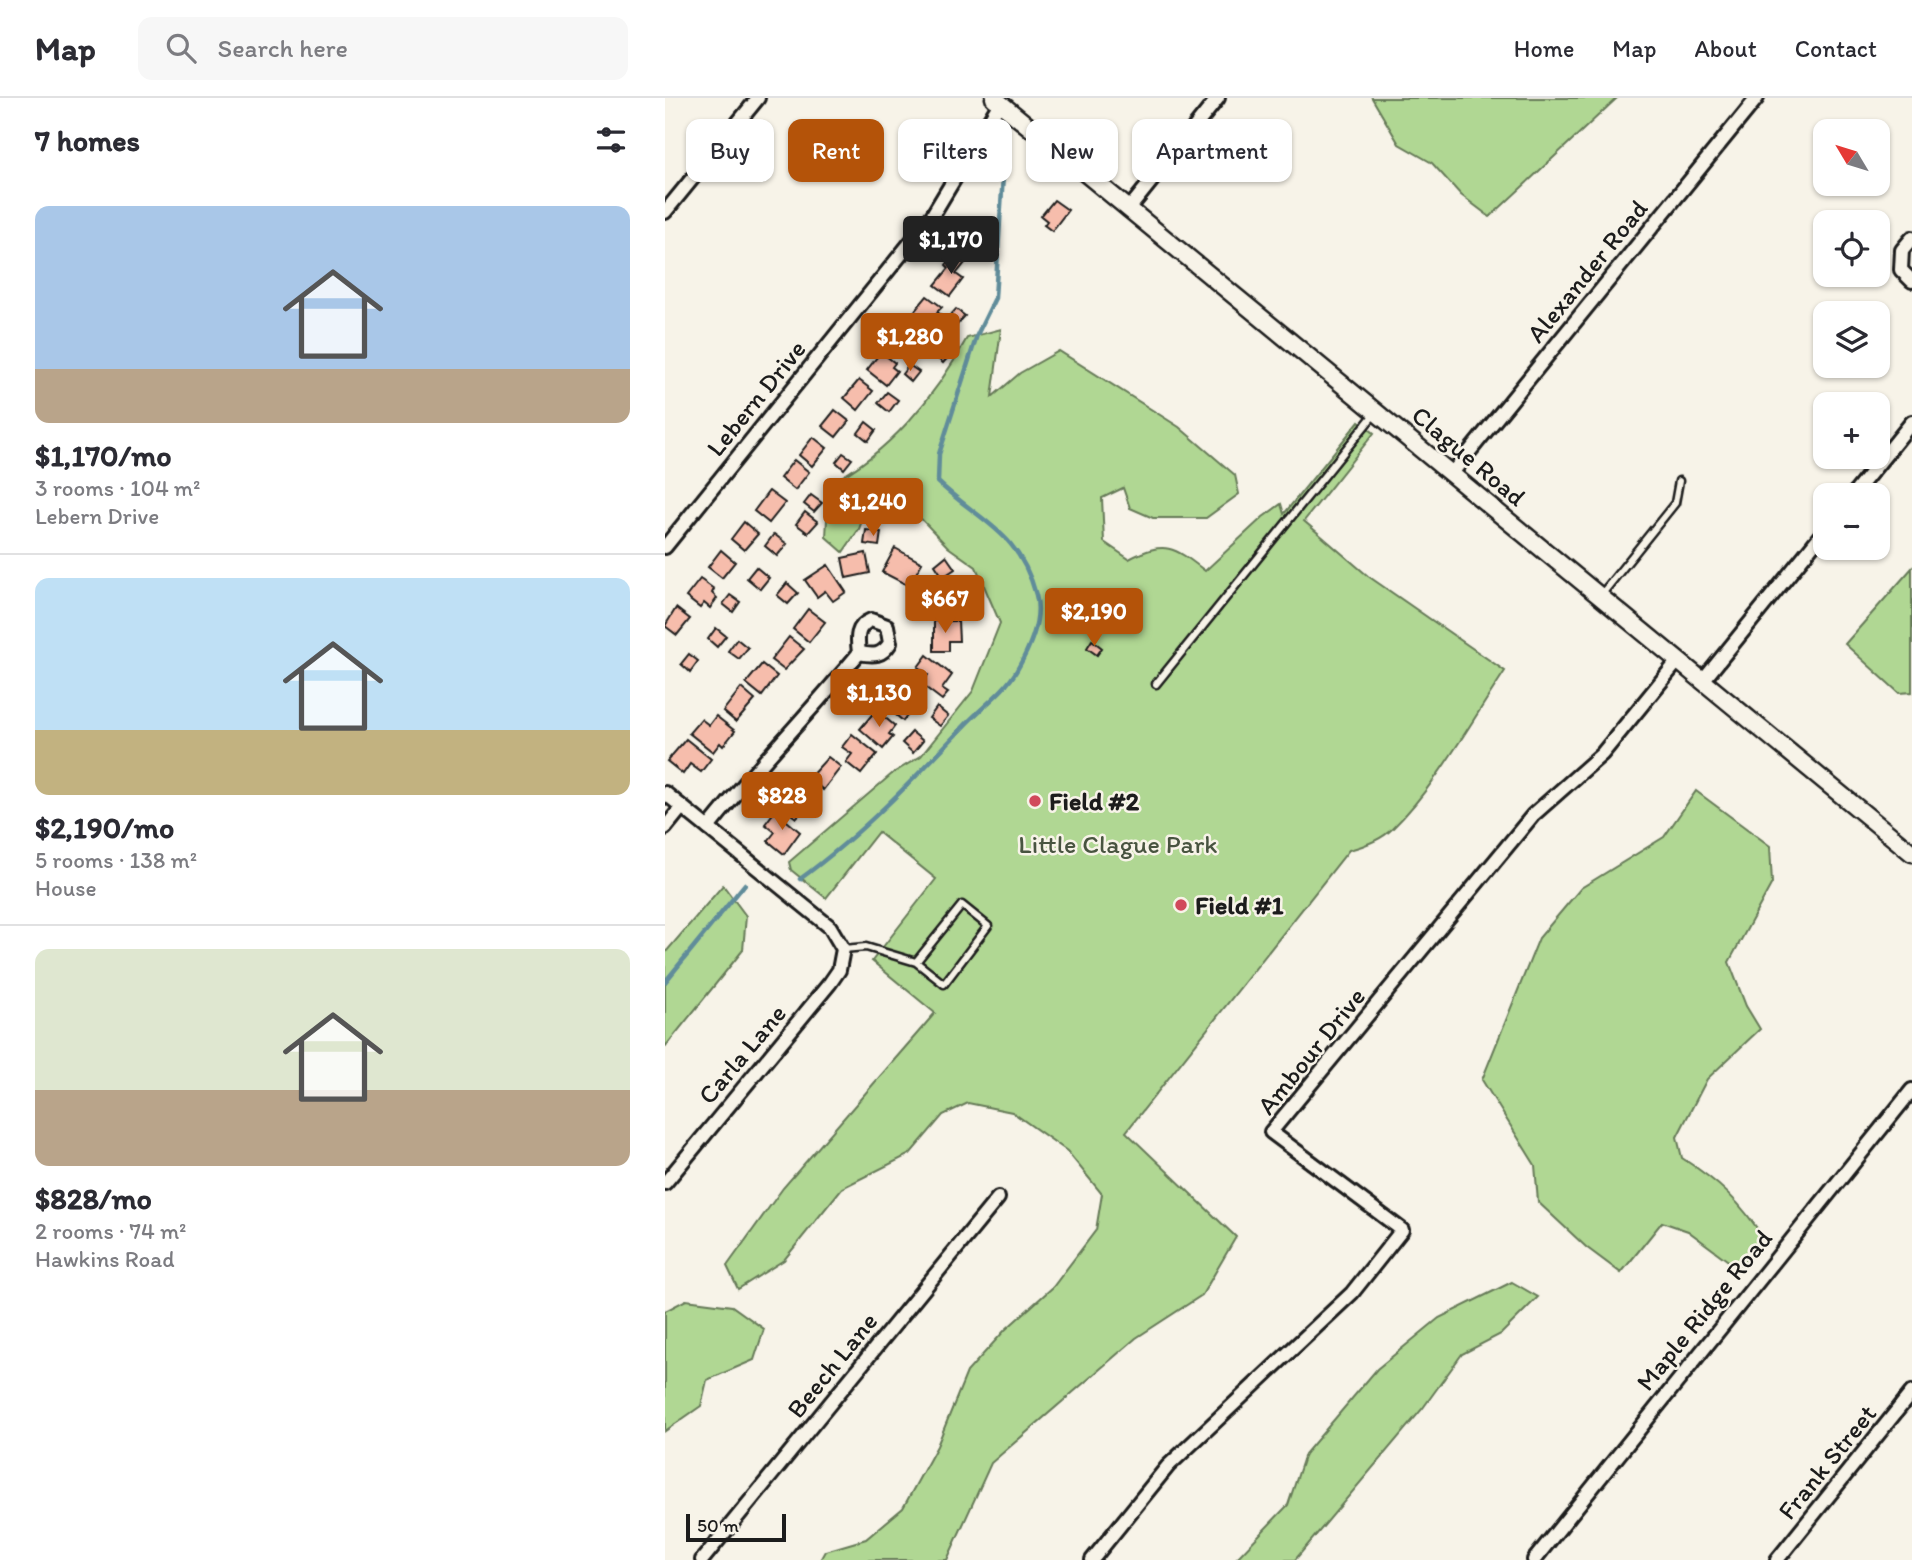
<!DOCTYPE html>
<meta charset="utf-8">
<style>
:root{--surface:#fff;--page:#f7f7f7;--text:#2b2b33;--muted:#7c7c81;--line:#e1e1e2;--accent:#b45309}
body{margin:0;font-family:Itim,sans-serif;background:var(--page);color:var(--text);height:100vh;display:flex;flex-direction:column;font-size:26px;white-space:nowrap}
*{box-sizing:border-box;margin:0}
p{font-size:23px;color:var(--muted)}
.icon{flex:none;width:38px;height:38px;fill:none;stroke:currentColor;stroke-width:2;stroke-linecap:round;stroke-linejoin:round}
.map{position:relative;flex:1;overflow:hidden}
.drawer{display:flex;flex-direction:column;background:var(--surface);width:665px}
.drawer>*{flex:none}
.guide{position:absolute;left:21px;top:21px;width:665px;height:63px;display:flex;gap:14px}
.needle{width:46px;rotate:308deg}
.buttons{position:absolute;left:1148px;top:21px;display:grid;gap:14px}
.buttons a{display:grid;place-items:center;width:77px;height:77px;border-radius:14px;background:var(--surface);box-shadow:0 2px 5px #0004;font-size:35px}
.scale{position:absolute;left:21px;bottom:18px;width:100px;box-sizing:border-box;padding-left:7px;border:4px solid #1c1c1c;border-top:0;font-size:19px;line-height:24px;white-space:nowrap;color:#1c1c1c;-webkit-text-stroke:5px #f7f3e8;paint-order:stroke}
.price{position:absolute;translate:-50% -60px;padding:0 16px;border-radius:7px;background:var(--accent);color:#fff;font-size:23px;line-height:46px;filter:drop-shadow(0 2px 4px #0008)}
.price::after{content:'';position:absolute;left:50%;top:42px;width:21px;height:16px;margin-left:-10px;background:inherit;clip-path:polygon(0 0,100% 0,50% 100%)}
.price.current{background:#222;color:#fff}
ul{padding:0;list-style:none}
li{display:grid;align-content:center;gap:14px;height:371px;padding:0 35px}
li+li{border-top:2px solid var(--line)}
li span{display:grid;place-items:center;height:217px;border-radius:14px;color:#555}
li>.icon{margin-inline-start:auto}
span .icon{width:126px;height:126px;fill:#fffc;stroke-width:1}
li b{font-size:30px}
h2{display:flex;justify-content:space-between;align-items:center;height:84px;padding:0 35px;font-size:30px}
.pill{padding:0 24px;border-radius:14px;background:var(--surface);box-shadow:0 2px 5px #0004;font-size:24px;line-height:63px}
.pill.current{background:var(--accent);color:#fff}
header{display:flex;align-items:center;gap:42px;box-sizing:border-box;height:98px;padding:0 35px;background:var(--surface);border-bottom:2px solid var(--line)}
header strong{font-size:33px}
nav{display:flex;gap:38px;margin-inline-start:auto;font-size:24px}
.search{width:490px;height:63px;background:var(--page);display:flex;align-items:center;gap:18px;box-sizing:border-box;padding:0 24px;border-radius:14px;color:var(--muted);font-size:26px}
main{display:flex;flex:1;min-height:0}
.map>svg:first-child{display:block}
.green{fill:#b0d793;stroke:#667a58;stroke-width:2}
.lines{fill:none;stroke-linecap:round;stroke-linejoin:round}
.stream{stroke:#608c9a;stroke-width:4.5}
.building{fill:#f6bdac;stroke:#1c1c1c;stroke-width:2}
.service-casing{stroke:#1c1c1c;stroke-width:11}
.minor-casing{stroke:#1c1c1c;stroke-width:18}
.secondary-casing{stroke:#1c1c1c;stroke-width:21}
.service{stroke:#f7f3e8;stroke-width:6}
.minor{stroke:#f7f3e8;stroke-width:12}
.secondary{stroke:#f7f3e8;stroke-width:16}
.poi-dot{fill:#d1495b;stroke:#f7f3e8;stroke-width:2.5}
.labels{text-anchor:middle;stroke-width:5;stroke-linejoin:round;paint-order:stroke}
.street-label{font-size:26px;fill:#1c1c1c;stroke:#f7f3e8}
.poi-label{font-size:26px;font-weight:bold;fill:#1c1c1c;stroke:#f7f3e8;text-anchor:start}
.park-label{font-size:26px;fill:#485440;stroke:#f7f3e8}
</style>
<header>
<strong>Map</strong>
<div class="search"><svg class="icon" aria-label="search" viewBox="0 0 24 24"><circle cx="10" cy="10" r="6"/><path d="M15 15l6 6"/></svg>Search here</div>
<nav><a>Home</a><a>Map</a><a>About</a><a>Contact</a></nav>
</header>
<main>
<section class="drawer">
<h2>7 homes<svg class="icon" aria-label="filters" viewBox="0 0 24 24"><path d="M4 7h16M4 17h16"/><circle cx="9" cy="7" r="2"/><circle cx="15" cy="17" r="2"/></svg></h2>
<ul>
<li><span style="background:linear-gradient(#a9c7e8 75%,#b9a48a 0)"><svg class="icon" aria-label="home" viewBox="0 0 24 24"><path d="M3 11l9-7 9 7M6 9v11h12V9"/></svg></span><div><b>$1,170/mo</b><p>3 rooms · 104 m²</p><p>Lebern Drive</p></div></li>
<li><span style="background:linear-gradient(#bfe0f5 70%,#c2b280 0)"><svg class="icon" aria-label="home" viewBox="0 0 24 24"><path d="M3 11l9-7 9 7M6 9v11h12V9"/></svg></span><div><b>$2,190/mo</b><p>5 rooms · 138 m²</p><p>House</p></div></li>
<li><span style="background:linear-gradient(#dfe7d0 65%,#b9a48a 0)"><svg class="icon" aria-label="home" viewBox="0 0 24 24"><path d="M3 11l9-7 9 7M6 9v11h12V9"/></svg></span><div><b>$828/mo</b><p>2 rooms · 74 m²</p><p>Hawkins Road</p></div></li>
</ul>
</section>
<div class="map">
<svg width="1247" height="1462" viewBox="0 0 1247 1462">
<rect width="100%" height="100%" fill="#f7f3e8"/>
<filter id="ink" filterUnits="userSpaceOnUse"><feTurbulence type="fractalNoise" baseFrequency=".0143" numOctaves="2"/><feDisplacementMap in="SourceGraphic" scale="14" xChannelSelector="R" yChannelSelector="G"/><feConvolveMatrix kernelMatrix="1 2 1 2 8 2 1 2 1" color-interpolation-filters="sRGB"/></filter>
<g filter="url(#ink)">
<g class="green">
<polygon points="707,0 952,0 825,119 796,97 767,65 734,46"/>
<path d="M 336,231 L 327,299 L 355,275 L 394,253 L 514,329 L 570,377 L 574,396 L 541,420 L 488,420 L 465,410 L 458,390 L 437,400 L 439,444 L 464,461 C 501,442 509,449 540,473 L 598,419 L 616,406 L 619,416 L 694,323 L 709,335 L 639,423 L 703,478 L 840,573 C 806,624 771,688 727,731 C 716,742 699,748 684,752 L 461,1034 L 571,1139 L 537,1197 L 471,1240 L 326,1365 L 282,1462 L 155,1462 L 160,1453 L 201,1441 L 238,1410 L 272,1348 L 302,1274 L 340,1232 L 388,1189 L 431,1132 L 437,1096 L 402,1053 L 347,1014 L 303,1005 L 278,1017 L 245,1056 L 177,1090 L 119,1162 L 73,1191 L 62,1168 L 118,1090 L 270,915 L 207,863 L 271,781 L 213,734 L 161,800 L 126,772 L 124,764 L 228,675 L 256,658 L 308,593 L 335,525 L 311,469 L 283,449 L 240,404 L 203,406 L 194,431 L 178,454 L 161,439 L 164,386 C 224,355 270,299 302,240 Z"/>
<polygon points="1247,470 1247,594 1234,595 1180,546"/>
<path d="M 1031,693 L 1105,748 L 1107,785 L 1064,864 L 1081,908 L 1095,931 L 1042,981 L 1012,1039 L 1017,1060 C 1054,1084 1076,1104 1099,1141 L 1074,1171 L 1023,1133 L 997,1124 L 956,1175 L 921,1149 L 873,1104 L 870,1067 L 817,982 L 874,840 L 916,790 L 999,739 Z"/>
<polygon points="58,787 81,818 78,852 0,949 0,855"/>
<polygon points="847,1184 873,1199 836,1236 797,1256 758,1310 630,1462 570,1462 623,1407 640,1356 712,1271 774,1220"/>
<polygon points="21,1202 67,1208 99,1231 89,1262 42,1282 36,1308 0,1333 0,1213"/>
</g>
<g class="lines">
<g class="stream">
<path d="M 135,781 C 197,736 249,681 301,626 C 317,609 341,592 352,572 C 364,551 378,522 371,497 C 354,433 315,424 273,384 L 274,356 L 312,237 L 330,200 L 340,47"/>
<polyline points="0,884 80,786"/>
</g>
</g>
<g class="building">
<polygon points="389,102 403,112 387,133 379,127 382,123 376,118"/>
<polygon points="304,128 317,140 306,154 292,143"/>
<polygon points="289,157 300,165 291,176 298,181 285,198 270,187 284,170 281,167"/>
<polygon points="262,198 277,209 272,214 278,218 267,232 247,216"/>
<polygon points="291,211 300,218 292,227 283,220"/>
<polygon points="239,226 253,238 239,254 225,244"/>
<polygon points="273,244 287,255 278,265 265,254"/>
<polygon points="216,254 230,265 227,269 232,273 221,287 202,272"/>
<polygon points="244,267 254,274 246,284 237,276"/>
<polygon points="194,282 208,293 193,312 179,300"/>
<polygon points="222,294 233,302 224,314 213,305"/>
<polygon points="170,312 184,323 171,339 157,328"/>
<polygon points="201,324 211,332 203,343 193,335"/>
<polygon points="148,339 162,350 147,368 134,357"/>
<polygon points="178,355 187,361 179,371 171,364"/>
<polygon points="129,362 144,374 130,392 115,380"/>
<polygon points="104,393 120,405 104,425 89,413"/>
<polygon points="146,397 157,405 149,414 139,406"/>
<polygon points="140,414 153,424 143,435 131,426"/>
<polygon points="79,424 93,436 79,452 66,441"/>
<polygon points="201,432 216,434 214,448 199,446"/>
<polygon points="109,436 122,446 112,458 100,448"/>
<polygon points="230,450 257,465 244,488 217,474"/>
<polygon points="56,452 70,464 57,480 43,469"/>
<polygon points="201,455 205,475 181,480 177,460"/>
<polygon points="281,458 290,471 278,479 270,467"/>
<polygon points="163,467 181,494 168,503 160,493 152,499 140,482"/>
<polygon points="91,469 104,480 95,491 82,480"/>
<polygon points="35,481 49,491 47,495 52,500 45,510 39,505 35,510 21,499"/>
<polygon points="122,485 133,495 123,506 112,497"/>
<polygon points="269,485 283,507 267,518 252,497"/>
<polygon points="65,497 75,504 68,514 58,506"/>
<polygon points="11,510 25,521 12,537 0,528"/>
<polygon points="143,511 160,524 144,544 128,531"/>
<polygon points="269,523 293,523 294,543 284,543 284,553 269,553"/>
<polygon points="51,530 61,538 52,549 43,541"/>
<polygon points="124,539 139,551 119,572 106,562"/>
<polygon points="72,541 83,550 74,561 63,553"/>
<polygon points="427,542 437,550 432,557 422,550"/>
<polygon points="24,556 33,563 25,574 16,566"/>
<polygon points="262,557 287,577 277,591 283,595 277,602 256,586 263,577 253,569"/>
<polygon points="97,566 112,578 97,598 81,585"/>
<polygon points="76,590 90,602 71,624 58,613"/>
<polygon points="239,590 254,603 238,623 223,610"/>
<polygon points="272,609 283,618 275,628 264,620"/>
<polygon points="211,612 230,628 224,636 228,639 218,651 195,631"/>
<polygon points="51,618 70,633 58,648 55,645 48,654 24,635 36,621 44,627"/>
<polygon points="247,634 258,643 248,655 237,645"/>
<polygon points="187,636 212,656 196,676 181,664 187,656 177,649"/>
<polygon points="21,641 46,661 36,674 25,666 18,676 2,663"/>
<polygon points="163,659 176,669 158,692 144,680"/>
<polygon points="136,687 151,699 131,720 117,709"/>
<polygon points="110,713 135,734 119,756 103,743 110,734 100,726"/>
</g>
<g class="lines">
<defs>
<g id="service">
<polyline points="936,497 1010,405 1014,383"/>
<polyline points="491,586 711,314"/>
<polyline points="178,851 201,849 251,864 297,807 323,828 279,886 251,864"/>
</g>
<g id="minor">
<polyline points="463,112 553,0"/>
<polyline points="0,114 93,0"/>
<polyline points="1247,140 1237,152 1236,172 1247,183"/>
<polyline points="787,375 1092,0"/>
<polyline points="1188,397 1247,324"/>
<polyline points="0,449 267,118 335,5"/>
<polyline points="1037,584 1160,432"/>
<polyline points="0,695 165,829 178,851 174,872 165,885 0,1085"/>
<polyline points="0,730 17,709"/>
<path d="M 43,730 C 91,669 145,615 194,555 C 192,540 191,528 206,522 L 222,528 L 225,545 C 217,558 209,558 194,555"/>
<polyline points="37,1462 333,1100"/>
<polyline points="427,1462 503,1368 687,1195 737,1132 606,1034 868,717 937,656 1012,564"/>
<polyline points="869,1462 1247,992"/>
<polyline points="1112,1462 1247,1294"/>
</g>
<polyline id="secondary" points="329,0 1247,755"/>
</defs>
<use href="#service" class="service-casing"/>
<use href="#minor" class="minor-casing"/>
<use href="#secondary" class="secondary-casing"/>
<use href="#service" class="service"/>
<use href="#minor" class="minor"/>
<use href="#secondary" class="secondary"/>
</g>
</g>
<g class="poi-dot">
<circle cx="370" cy="703" r="7"/>
<circle cx="516" cy="807" r="7"/>
</g>
<g class="labels">
<g class="street-label">
<text transform="translate(922 173) rotate(-51)" y="9">Alexander Road</text>
<text transform="translate(91 300) rotate(-51)" y="9">Lebern Drive</text>
<text transform="translate(804 358) rotate(40)" y="9">Clague Road</text>
<text transform="translate(646 953) rotate(-51)" y="9">Ambour Drive</text>
<text transform="translate(77 956) rotate(-50)" y="9">Carla Lane</text>
<text transform="translate(1039 1212) rotate(-51)" y="9">Maple Ridge Road</text>
<text transform="translate(167 1267) rotate(-51)" y="9">Beech Lane</text>
<text transform="translate(1162 1364) rotate(-51)" y="9">Frank Street</text>
</g>
<g class="poi-label">
<text x="384" y="712">Field #2</text>
<text x="530" y="816">Field #1</text>
</g>
<g class="park-label">
<text x="453" y="755">Little Clague Park</text>
</g>
</g>
</svg>
<div class="buttons">
<a><svg class="needle" viewBox="-14 -14 28 28"><path d="M0-13l5 13h-10z" fill="#e53935"/><path d="M0 13l5-13h-10z" fill="#7c7c81"/></svg></a>
<a><svg class="icon" aria-label="locate" viewBox="0 0 24 24"><circle cx="12" cy="12" r="6"/><path d="M12 2v4M12 18v4M2 12h4M18 12h4"/></svg></a>
<a><svg class="icon" aria-label="layers" viewBox="0 0 24 24"><path d="M12 4l9 5-9 5-9-5zM3 14l9 5 9-5"/></svg></a>
<a>+</a>
<a>−</a>
</div>
<div class="scale">50 m</div>
<b class="price current" style="left:286px;top:178px">$1,170</b>
<b class="price" style="left:245px;top:275px">$1,280</b>
<b class="price" style="left:208px;top:440px">$1,240</b>
<b class="price" style="left:280px;top:537px">$667</b>
<b class="price" style="left:429px;top:550px">$2,190</b>
<b class="price" style="left:214px;top:631px">$1,130</b>
<b class="price" style="left:117px;top:734px">$828</b>
<div class="guide">
<a class="pill">Buy</a>
<a class="pill current">Rent</a>
<a class="pill">Filters</a>
<a class="pill">New</a>
<a class="pill">Apartment</a>
</div>
</div>
</main>
